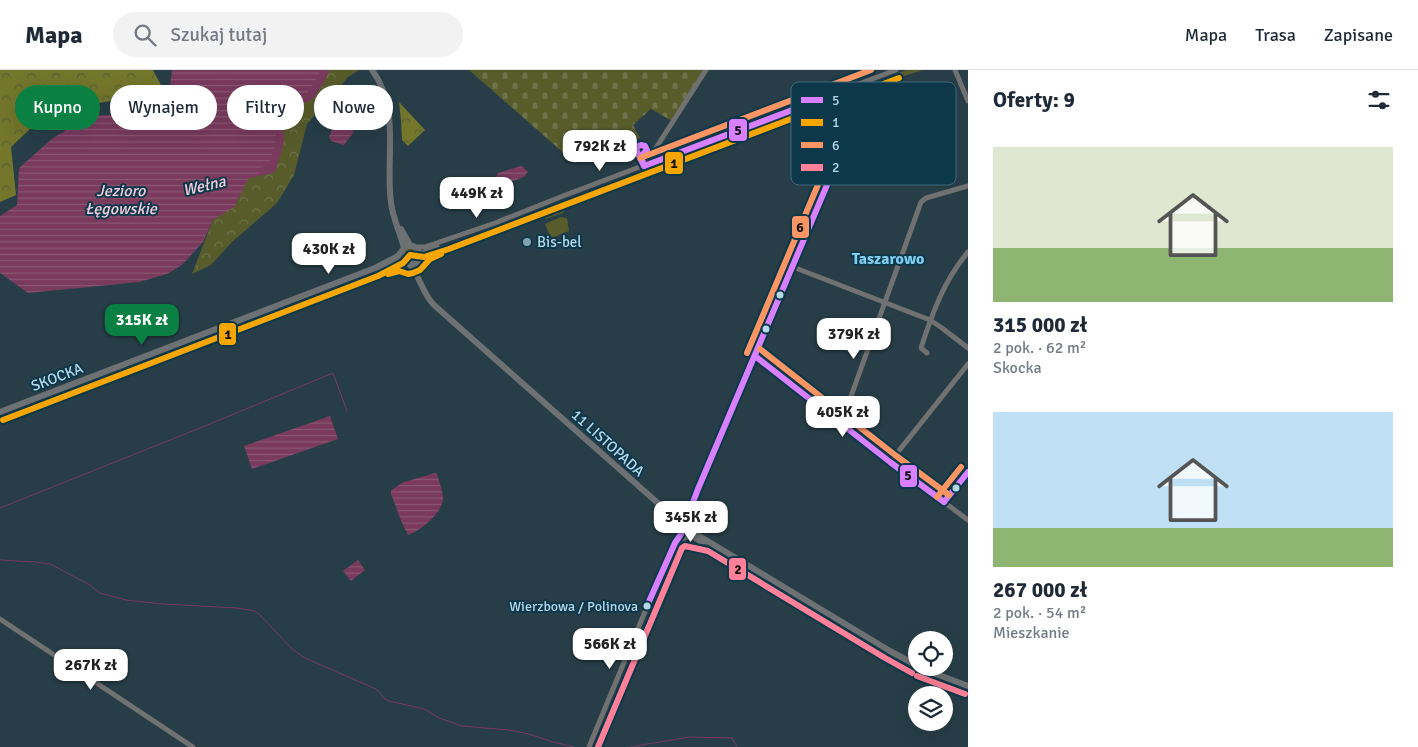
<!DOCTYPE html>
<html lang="pl">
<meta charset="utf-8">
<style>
:root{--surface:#fff;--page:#f2f2f3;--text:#1f2937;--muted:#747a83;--line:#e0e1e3;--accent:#0b8043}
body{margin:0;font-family:Signika,sans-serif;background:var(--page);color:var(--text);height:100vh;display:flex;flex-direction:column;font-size:19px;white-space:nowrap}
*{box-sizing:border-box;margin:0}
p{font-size:16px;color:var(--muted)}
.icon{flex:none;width:28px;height:28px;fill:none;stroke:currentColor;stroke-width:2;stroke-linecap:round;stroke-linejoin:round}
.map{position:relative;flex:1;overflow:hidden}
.sheet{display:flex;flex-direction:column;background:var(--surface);width:450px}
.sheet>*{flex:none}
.hud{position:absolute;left:15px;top:15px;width:475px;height:45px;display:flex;gap:10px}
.buttons{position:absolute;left:908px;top:561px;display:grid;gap:10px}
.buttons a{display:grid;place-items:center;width:45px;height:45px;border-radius:50%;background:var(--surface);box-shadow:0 5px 20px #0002;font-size:25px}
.price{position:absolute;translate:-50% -42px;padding:0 11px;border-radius:10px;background:#fff;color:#222;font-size:16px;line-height:32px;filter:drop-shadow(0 1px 2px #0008)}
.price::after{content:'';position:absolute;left:50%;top:30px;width:15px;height:11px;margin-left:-8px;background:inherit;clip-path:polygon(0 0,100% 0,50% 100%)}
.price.active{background:var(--accent);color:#fff}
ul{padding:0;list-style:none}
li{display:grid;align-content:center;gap:10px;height:265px;padding:0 25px}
li span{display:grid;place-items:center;height:155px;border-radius:0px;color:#555}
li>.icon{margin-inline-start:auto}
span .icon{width:90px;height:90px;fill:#fffc;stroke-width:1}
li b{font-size:21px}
h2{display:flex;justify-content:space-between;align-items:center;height:60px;padding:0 25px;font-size:21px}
.pill{padding:0 18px;border-radius:22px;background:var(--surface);box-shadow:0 5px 20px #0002;font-size:18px;line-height:45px}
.pill.active{background:var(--accent);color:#fff}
header{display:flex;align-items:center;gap:30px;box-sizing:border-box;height:70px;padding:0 25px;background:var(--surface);border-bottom:1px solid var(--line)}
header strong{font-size:24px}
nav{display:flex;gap:28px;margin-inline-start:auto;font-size:18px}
.search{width:350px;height:45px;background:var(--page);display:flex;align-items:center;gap:12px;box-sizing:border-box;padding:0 18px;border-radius:28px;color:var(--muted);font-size:19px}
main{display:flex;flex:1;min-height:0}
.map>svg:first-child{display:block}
.grass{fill:#585c2b}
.forest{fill:url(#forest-crowns)}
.cemetery{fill:url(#cemetery-stones)}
.park{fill:url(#park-crowns)}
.water{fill:url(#water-rules)}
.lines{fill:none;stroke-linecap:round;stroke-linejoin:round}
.stream{stroke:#793a5d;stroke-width:1}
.river{stroke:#793a5d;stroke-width:8}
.minor{stroke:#727171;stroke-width:5}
.major{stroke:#6e7173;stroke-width:6}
.bus-1-casing{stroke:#0d384a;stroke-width:10}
.bus-2-casing{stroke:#0d384a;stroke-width:10}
.bus-3-casing{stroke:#0d384a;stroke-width:10}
.bus-4-casing{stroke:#0d384a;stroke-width:10}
.bus-1{stroke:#d880ff;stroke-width:6}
.bus-2{stroke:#f7a600;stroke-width:6}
.bus-3{stroke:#fb9564;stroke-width:6}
.bus-4{stroke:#ff8098;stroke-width:6}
.poi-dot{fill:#83a2b1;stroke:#0d384a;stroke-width:2}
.bus-dot{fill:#b4d8ea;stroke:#0d384a;stroke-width:2}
.labels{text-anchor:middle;stroke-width:4;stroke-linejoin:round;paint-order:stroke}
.bus-label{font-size:14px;fill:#b4d8ea;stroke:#0d384a;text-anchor:end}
.poi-label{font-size:15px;fill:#b4d8ea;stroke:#0d384a;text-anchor:start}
.street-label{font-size:15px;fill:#b4d8ea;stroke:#0d384a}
.water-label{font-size:16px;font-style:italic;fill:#f6cbde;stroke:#0d384a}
.neighbourhood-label{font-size:16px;font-weight:bold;fill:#80cef2;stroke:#0d384a}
.key{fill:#0d384a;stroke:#3f687a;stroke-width:1}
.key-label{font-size:14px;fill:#b4d8ea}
.line-badge{stroke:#0d384a;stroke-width:2}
.pale-badge-label{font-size:14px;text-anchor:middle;font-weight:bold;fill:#111}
</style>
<header>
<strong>Mapa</strong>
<div class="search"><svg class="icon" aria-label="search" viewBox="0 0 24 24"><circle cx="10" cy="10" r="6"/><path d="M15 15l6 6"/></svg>Szukaj tutaj</div>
<nav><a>Mapa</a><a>Trasa</a><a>Zapisane</a></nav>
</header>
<main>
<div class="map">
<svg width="968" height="677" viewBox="0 0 968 677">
<defs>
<pattern id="forest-crowns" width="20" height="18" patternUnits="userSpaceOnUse" patternTransform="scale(1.25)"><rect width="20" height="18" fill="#73762b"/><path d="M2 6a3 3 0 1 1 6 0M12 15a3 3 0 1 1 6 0" fill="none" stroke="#5b6136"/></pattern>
<pattern id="cemetery-stones" width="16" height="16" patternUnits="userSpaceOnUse" patternTransform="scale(1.25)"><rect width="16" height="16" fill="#585c2b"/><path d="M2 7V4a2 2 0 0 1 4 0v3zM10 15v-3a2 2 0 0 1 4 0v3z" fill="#6e734a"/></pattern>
<pattern id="park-crowns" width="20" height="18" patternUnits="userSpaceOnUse" patternTransform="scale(1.25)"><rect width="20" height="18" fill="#585c2b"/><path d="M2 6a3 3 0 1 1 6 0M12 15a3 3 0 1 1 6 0" fill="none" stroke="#6e734a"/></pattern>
<pattern id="water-rules" width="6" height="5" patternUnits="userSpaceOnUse" patternTransform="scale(1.25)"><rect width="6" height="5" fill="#793a5d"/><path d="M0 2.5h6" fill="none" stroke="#8a5674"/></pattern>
</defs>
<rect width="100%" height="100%" fill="#273e48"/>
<g class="grass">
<polygon points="906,0 924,0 897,8 896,4"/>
<polygon points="557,134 563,135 564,141 563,143 545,149 542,142 507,156 507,161 502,163 500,161 502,157"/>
<polygon points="561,147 567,148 569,161 554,167 550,166 545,154"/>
<circle cx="410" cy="185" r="7"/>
</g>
<g class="forest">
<polygon points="0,0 153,0 162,17 143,25 60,40 30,59 11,77 16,125 0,132"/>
<polygon points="366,26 376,36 376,46 362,33"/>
<polygon points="399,32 425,60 408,76 402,70 401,51"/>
</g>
<polygon class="cemetery" points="469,0 704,0 672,51 651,39 633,55 640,68 631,71 631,73 575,93"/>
<polygon class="park" points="176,0 359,0 348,7 307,54 294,105 277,133 232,172 211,195 192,204 216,142"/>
<g class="water">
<polygon points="172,0 329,0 311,18 284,52 282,65 270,103 248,109 234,137 213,150 203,172 182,195 167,204 139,212 28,223 0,203 0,146 17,135 19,98 53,68 91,46 123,44 170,16"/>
<polygon points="340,46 351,55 354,58 353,63 344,75 331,71 329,67 337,47"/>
<polygon points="521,96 523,97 528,102 524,107 500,116 495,114 495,110 498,103"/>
<polygon points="330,346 338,369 252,399 244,376"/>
<path d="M 435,403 L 437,404 C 439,411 443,421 443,428 C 443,443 420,461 408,465 L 402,453 L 391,424 L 391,420 L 404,412 Z"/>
<polygon points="358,490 365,500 351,511 343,501"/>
</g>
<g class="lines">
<g class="stream">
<polyline points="0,438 205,356 333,303 347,341"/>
<polyline points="0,490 35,492 50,494 90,515 100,523 126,530 163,534 237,538 255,541 260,545 292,579 305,588 376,619 385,629 389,631 424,639 439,648 462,656 509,660 529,664 553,672 574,677"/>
<polyline points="630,677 689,667 732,668 737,677"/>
</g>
<g class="river">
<polyline points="294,34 310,26 320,11 325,0"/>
<polyline points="263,101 272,99 279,75 280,66"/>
</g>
<g class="minor">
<polyline points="955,0 968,31"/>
<polyline points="641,86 644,96"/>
<polyline points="654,92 654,81 706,0"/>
<polyline points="416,177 425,177 495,153 563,126 896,0"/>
<polyline points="420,186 425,182 437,176"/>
<polyline points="793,197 930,250 942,258 968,278"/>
<path d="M 927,283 L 921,278 C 932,244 944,210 968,182"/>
<polyline points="755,286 890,392 968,450"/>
<polyline points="841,354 921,132 926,128 968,116"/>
<polyline points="890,392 968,294"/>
<polyline points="944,432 968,402"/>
<polyline points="677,470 691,466 699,471 707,472"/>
<polyline points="0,549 193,677"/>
<path d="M 589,677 L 656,515 L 675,473 L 681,464 L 698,419 L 841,82 C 848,59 841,46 832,25"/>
</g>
<g class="major">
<path d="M 372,0 C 401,39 385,88 391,133 C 393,148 400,163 404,178"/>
<polyline points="401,159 410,175"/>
<path d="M 410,195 C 420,206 422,223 434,235 L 677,450 L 696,464 L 774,511 L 890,581 L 916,595"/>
<path d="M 0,342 L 375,198 C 382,197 390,193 398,192 C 405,191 420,200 420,185 C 420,180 417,178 413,176 L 407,176 L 404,178 L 398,186 L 375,198"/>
<polyline points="920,598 968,616"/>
</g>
<defs>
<g id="bus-1">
<polygon points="641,75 645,76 647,80 641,86 644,96 637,82 636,77"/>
<polyline points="644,96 832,25"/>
<polyline points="755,286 890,392 944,432"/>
<polyline points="944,432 968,402"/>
<path d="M 647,536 L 675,473 L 681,464 L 698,419 L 841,82 C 846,61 840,45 832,25"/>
</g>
<g id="bus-2">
<polyline points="388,204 399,201 408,204 413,203 420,200 430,189 441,184"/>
<polyline points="3,350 378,206 403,193 410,185 424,187 449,179 899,8"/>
</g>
<g id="bus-3">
<polyline points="640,88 871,0"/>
<polyline points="760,279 895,385 949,425"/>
<path d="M 747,283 L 833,79 C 837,60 831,46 824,28"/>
<polyline points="937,427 961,397"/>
</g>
<g id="bus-4">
<polyline points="917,606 965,624"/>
<polyline points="598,677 682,478 685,476 708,481 885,588 912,603"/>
</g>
</defs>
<use href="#bus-1" class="bus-1-casing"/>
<use href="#bus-2" class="bus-2-casing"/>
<use href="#bus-3" class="bus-3-casing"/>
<use href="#bus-4" class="bus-4-casing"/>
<use href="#bus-1" class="bus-1"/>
<use href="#bus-2" class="bus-2"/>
<use href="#bus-3" class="bus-3"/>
<use href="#bus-4" class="bus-4"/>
</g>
<circle class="poi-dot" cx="527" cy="172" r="5"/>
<g class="bus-dot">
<circle cx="780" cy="225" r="4.5"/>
<circle cx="766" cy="259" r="4.5"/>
<circle cx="956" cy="418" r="4.5"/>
<circle cx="647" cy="536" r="4.5"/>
</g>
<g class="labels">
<g class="bus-label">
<text x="638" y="541">Wierzbowa / Polinova</text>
</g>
<g class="poi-label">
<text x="537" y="177">Bis-bel</text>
</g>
<g class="street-label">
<text transform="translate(57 307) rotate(-21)" y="5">SKOCKA</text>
<text transform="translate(608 373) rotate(42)" y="5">11 LISTOPADA</text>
</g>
<g class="water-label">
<text transform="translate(204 115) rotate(-13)" y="6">Wełna</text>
<text x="121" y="126">Jezioro<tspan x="121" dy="18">Łęgowskie</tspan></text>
</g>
<g class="neighbourhood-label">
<text x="888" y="194">Taszarowo</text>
</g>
</g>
<rect x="791" y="12" width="165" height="103" rx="8" class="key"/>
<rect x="801" y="27" width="22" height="6" fill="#d880ff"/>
<rect x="801" y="49" width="22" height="7" fill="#f7a600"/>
<rect x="801" y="72" width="22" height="6" fill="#fb9564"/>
<rect x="801" y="94" width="22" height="7" fill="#ff8098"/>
<g class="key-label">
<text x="832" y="35">5</text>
<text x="832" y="57">1</text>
<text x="832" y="80">6</text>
<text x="832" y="102">2</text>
</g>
<g class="line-badge">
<rect x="728" y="48" width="20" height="24" rx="5" fill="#d880ff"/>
<rect x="664" y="81" width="20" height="24" rx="5" fill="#f7a600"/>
<rect x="791" y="145" width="19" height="24" rx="5" fill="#fb9564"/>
<rect x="218" y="252" width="19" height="24" rx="5" fill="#f7a600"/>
<rect x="899" y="394" width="19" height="24" rx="5" fill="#d880ff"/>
<rect x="728" y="487" width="19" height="24" rx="5" fill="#ff8098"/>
</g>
<g class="pale-badge-label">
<text x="738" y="65">5</text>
<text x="674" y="98">1</text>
<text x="800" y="162">6</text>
<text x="228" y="269">1</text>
<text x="908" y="410">5</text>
<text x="738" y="504">2</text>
</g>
</svg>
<div class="buttons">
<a><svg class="icon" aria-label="locate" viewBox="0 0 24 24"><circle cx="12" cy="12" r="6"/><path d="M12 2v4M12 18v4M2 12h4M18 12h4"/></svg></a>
<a><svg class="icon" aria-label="layers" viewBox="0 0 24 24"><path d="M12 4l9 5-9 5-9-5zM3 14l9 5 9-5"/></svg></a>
</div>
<b class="price" style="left:600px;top:102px">792K zł</b>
<b class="price" style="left:477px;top:149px">449K zł</b>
<b class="price" style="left:329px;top:205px">430K zł</b>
<b class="price active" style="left:142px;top:276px">315K zł</b>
<b class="price" style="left:854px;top:290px">379K zł</b>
<b class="price" style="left:843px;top:368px">405K zł</b>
<b class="price" style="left:691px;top:473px">345K zł</b>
<b class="price" style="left:610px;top:600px">566K zł</b>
<b class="price" style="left:91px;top:621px">267K zł</b>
<div class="hud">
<a class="pill active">Kupno</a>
<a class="pill">Wynajem</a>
<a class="pill">Filtry</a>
<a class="pill">Nowe</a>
</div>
</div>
<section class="sheet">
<h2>Oferty: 9<svg class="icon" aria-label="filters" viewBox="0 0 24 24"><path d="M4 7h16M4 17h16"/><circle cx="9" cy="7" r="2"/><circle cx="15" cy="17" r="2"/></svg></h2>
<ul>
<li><span style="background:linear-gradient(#dfe7d0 65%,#8fb573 0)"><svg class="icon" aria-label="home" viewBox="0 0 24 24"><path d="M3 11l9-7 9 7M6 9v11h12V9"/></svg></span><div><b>315 000 zł</b><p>2 pok. · 62 m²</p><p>Skocka</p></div></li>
<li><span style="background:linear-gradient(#bfe0f5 75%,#8fb573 0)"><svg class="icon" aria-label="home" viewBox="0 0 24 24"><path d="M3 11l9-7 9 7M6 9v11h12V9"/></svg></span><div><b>267 000 zł</b><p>2 pok. · 54 m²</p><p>Mieszkanie</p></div></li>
</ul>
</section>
</main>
